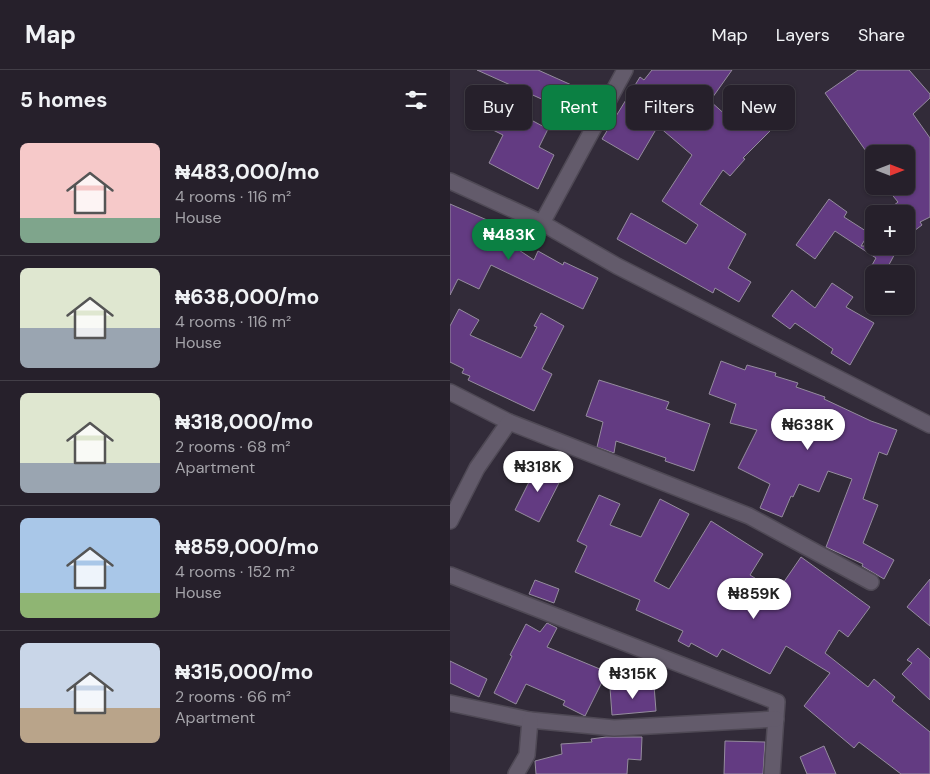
<!DOCTYPE html>
<meta charset="utf-8">
<style>
:root{--surface:#26202b;--page:#2e2833;--text:#f1f3f6;--muted:#a4a3a9;--line:#423e47;--accent:#0b8043}
body{margin:0;font-family:"DM Sans",sans-serif;background:var(--page);color:var(--text);height:100vh;display:flex;flex-direction:column;font-size:19px;white-space:nowrap}
*{box-sizing:border-box;margin:0}
p{font-size:16px;color:var(--muted)}
.icon{flex:none;width:28px;height:28px;fill:none;stroke:currentColor;stroke-width:2;stroke-linecap:round;stroke-linejoin:round}
.map{position:relative;flex:1;overflow:hidden}
.details{display:flex;flex-direction:column;background:var(--surface);width:450px}
.details>*{flex:none}
.guide{position:absolute;left:15px;top:15px;width:390px;height:45px;display:flex;gap:10px}
.needle{width:32px;rotate:90deg}
.tools{position:absolute;left:415px;top:75px;display:grid;gap:10px}
.tools a{display:grid;place-items:center;width:50px;height:50px;border-radius:8px;background:var(--surface);box-shadow:0 1px 4px #0004,0 0 0 1px var(--line);font-size:25px}
.price{position:absolute;translate:-50% -42px;padding:0 11px;border-radius:18px;background:#fff;color:#222;font-size:16px;line-height:32px;filter:drop-shadow(0 1px 2px #0008)}
.price::after{content:'';position:absolute;left:50%;top:30px;width:15px;height:11px;margin-left:-8px;background:inherit;clip-path:polygon(0 0,100% 0,50% 100%)}
.price.selected{background:var(--accent);color:#fff}
ul{padding:0;list-style:none}
li{display:flex;align-items:center;gap:15px;height:125px;padding:0 20px}
li+li{border-top:1px solid var(--line)}
li span{display:grid;place-items:center;flex:none;width:140px;height:100px;border-radius:8px;color:#555}
li>.icon{margin-inline-start:auto}
span .icon{width:60px;height:60px;fill:#fffc;stroke-width:1}
li b{font-size:21px}
h2{display:flex;justify-content:space-between;align-items:center;height:60px;padding:0 20px;font-size:21px}
.tag{padding:0 18px;border-radius:8px;background:var(--surface);box-shadow:0 1px 4px #0004,0 0 0 1px var(--line);font-size:18px;line-height:45px}
.tag.selected{background:var(--accent);color:#fff}
header{display:flex;align-items:center;gap:30px;box-sizing:border-box;height:70px;padding:0 25px;background:var(--surface);border-bottom:1px solid var(--line)}
header strong{font-size:24px}
nav{display:flex;gap:28px;margin-inline-start:auto;font-size:18px}
main{display:flex;flex:1;min-height:0}
.map>svg:first-child{display:block}
.building{fill:#633b82;stroke:#958c9e}
.lines{fill:none;stroke-linecap:round;stroke-linejoin:round}
.minor-casing{stroke:#4f4955;stroke-width:18}
.minor{stroke:#635b6b;stroke-width:15}
</style>
<header>
<strong>Map</strong>
<nav><a>Map</a><a>Layers</a><a>Share</a></nav>
</header>
<main>
<section class="details">
<h2>5 homes<svg class="icon" aria-label="filters" viewBox="0 0 24 24"><path d="M4 7h16M4 17h16"/><circle cx="9" cy="7" r="2"/><circle cx="15" cy="17" r="2"/></svg></h2>
<ul>
<li><span style="background:linear-gradient(#f6c9c9 75%,#7fa58c 0)"><svg class="icon" aria-label="home" viewBox="0 0 24 24"><path d="M3 11l9-7 9 7M6 9v11h12V9"/></svg></span><div><b>₦483,000/mo</b><p>4 rooms · 116 m²</p><p>House</p></div></li>
<li><span style="background:linear-gradient(#dfe7d0 60%,#9aa5b1 0)"><svg class="icon" aria-label="home" viewBox="0 0 24 24"><path d="M3 11l9-7 9 7M6 9v11h12V9"/></svg></span><div><b>₦638,000/mo</b><p>4 rooms · 116 m²</p><p>House</p></div></li>
<li><span style="background:linear-gradient(#dfe7d0 70%,#9aa5b1 0)"><svg class="icon" aria-label="home" viewBox="0 0 24 24"><path d="M3 11l9-7 9 7M6 9v11h12V9"/></svg></span><div><b>₦318,000/mo</b><p>2 rooms · 68 m²</p><p>Apartment</p></div></li>
<li><span style="background:linear-gradient(#a9c7e8 75%,#8fb573 0)"><svg class="icon" aria-label="home" viewBox="0 0 24 24"><path d="M3 11l9-7 9 7M6 9v11h12V9"/></svg></span><div><b>₦859,000/mo</b><p>4 rooms · 152 m²</p><p>House</p></div></li>
<li><span style="background:linear-gradient(#c9d6e8 65%,#b9a48a 0)"><svg class="icon" aria-label="home" viewBox="0 0 24 24"><path d="M3 11l9-7 9 7M6 9v11h12V9"/></svg></span><div><b>₦315,000/mo</b><p>2 rooms · 66 m²</p><p>Apartment</p></div></li>
</ul>
</section>
<div class="map">
<svg width="480" height="704" viewBox="0 0 480 704">
<rect width="100%" height="100%" fill="#322b39"/>
<g class="building">
<polygon points="27,0 88,0 126,17 116,40"/>
<polygon points="202,0 282,0 260,31 278,47 311,15 324,29 310,43 324,57 293,88 295,89 280,106 273,100 250,134 296,164 278,198 301,212 289,232 265,218 263,223 167,169 181,143 236,174 248,155 212,131 242,85 208,56 188,90 152,69 190,7 194,10"/>
<polygon points="408,0 459,0 480,24 480,28 463,44 480,68 480,147 470,152 472,155 456,167 456,144 433,144 448,132 435,116 456,116 456,84 418,84 375,23"/>
<polygon points="53,35 98,59 89,77 104,85 88,119 39,93 53,65 41,59"/>
<polygon points="379,129 397,142 394,147 419,163 411,176 449,176 434,204 417,204 426,188 385,161 365,189 346,175"/>
<polygon points="0,134 44,153 40,161 84,190 88,181 113,195 114,192 148,208 133,239 41,195 29,219 8,209 0,225"/>
<polygon points="382,213 403,227 396,237 424,253 400,295 381,283 383,279 345,253 340,259 322,246 342,220 365,238"/>
<polygon points="9,239 29,250 20,265 71,288 87,257 84,256 91,243 114,256 92,299 102,304 84,341 18,310 20,306 12,303 14,299 0,292 0,256"/>
<polygon points="271,291 295,300 297,295 326,303 325,306 348,313 346,317 375,327 374,329 421,351 447,360 437,385 429,382 413,429 428,435 413,473 444,490 434,509 412,496 413,494 376,477 402,409 378,401 369,422 349,414 343,427 341,426 332,447 310,438 320,414 288,398 307,360 280,353 286,334 259,324"/>
<polygon points="149,310 219,332 216,339 260,354 244,401 215,391 216,388 166,371 164,383 147,377 153,352 136,346"/>
<polygon points="88,394 112,407 89,452 65,440"/>
<polygon points="149,425 170,434 160,455 191,467 210,429 239,444 204,511 219,519 261,451 313,484 300,505 327,522 351,487 420,537 398,567 389,560 375,583 418,617 424,609 445,627 442,631 480,662 480,704 451,704 409,672 404,678 354,636 380,603 336,576 320,604 272,579 267,587 241,573 239,577 228,571 233,561 186,540 190,530 125,502 137,476 127,471"/>
<polygon points="480,509 480,556 457,537"/>
<polygon points="85,510 109,519 104,533 79,524"/>
<polygon points="97,553 107,558 97,577 157,602 135,646 113,635 115,631 76,614 66,634 44,623 62,586 60,585 76,554 90,562"/>
<polygon points="468,578 480,589 480,630 452,604 462,593 457,590"/>
<polygon points="0,591 37,609 29,627 0,613"/>
<polygon points="204,615 206,641 162,645 160,618"/>
<polygon points="156,667 192,667 191,690 178,689 177,704 86,704 85,691 112,684 111,674 142,672 141,669"/>
<polygon points="275,671 315,672 313,704 274,704"/>
<polygon points="374,676 386,704 357,704 350,687"/>
</g>
<g class="lines">
<defs>
<g id="minor">
<polyline points="0,111 92,153 167,196 480,355"/>
<polyline points="92,153 175,0"/>
<polyline points="0,322 59,352"/>
<polyline points="0,451 27,398 59,352 299,446 421,512"/>
<polyline points="0,505 327,632 322,704"/>
<polyline points="0,633 80,650 164,658 326,649"/>
<polyline points="66,704 77,685 80,650"/>
</g>
</defs>
<use href="#minor" class="minor-casing"/>
<use href="#minor" class="minor"/>
</g>
</svg>
<div class="tools">
<a><svg class="needle" viewBox="-14 -14 28 28"><path d="M0-13l5 13h-10z" fill="#e53935"/><path d="M0 13l5-13h-10z" fill="#a4a3a9"/></svg></a>
<a>+</a>
<a>−</a>
</div>
<b class="price selected" style="left:59px;top:191px">₦483K</b>
<b class="price" style="left:358px;top:381px">₦638K</b>
<b class="price" style="left:88px;top:423px">₦318K</b>
<b class="price" style="left:304px;top:550px">₦859K</b>
<b class="price" style="left:183px;top:630px">₦315K</b>
<div class="guide">
<a class="tag">Buy</a>
<a class="tag selected">Rent</a>
<a class="tag">Filters</a>
<a class="tag">New</a>
</div>
</div>
</main>
